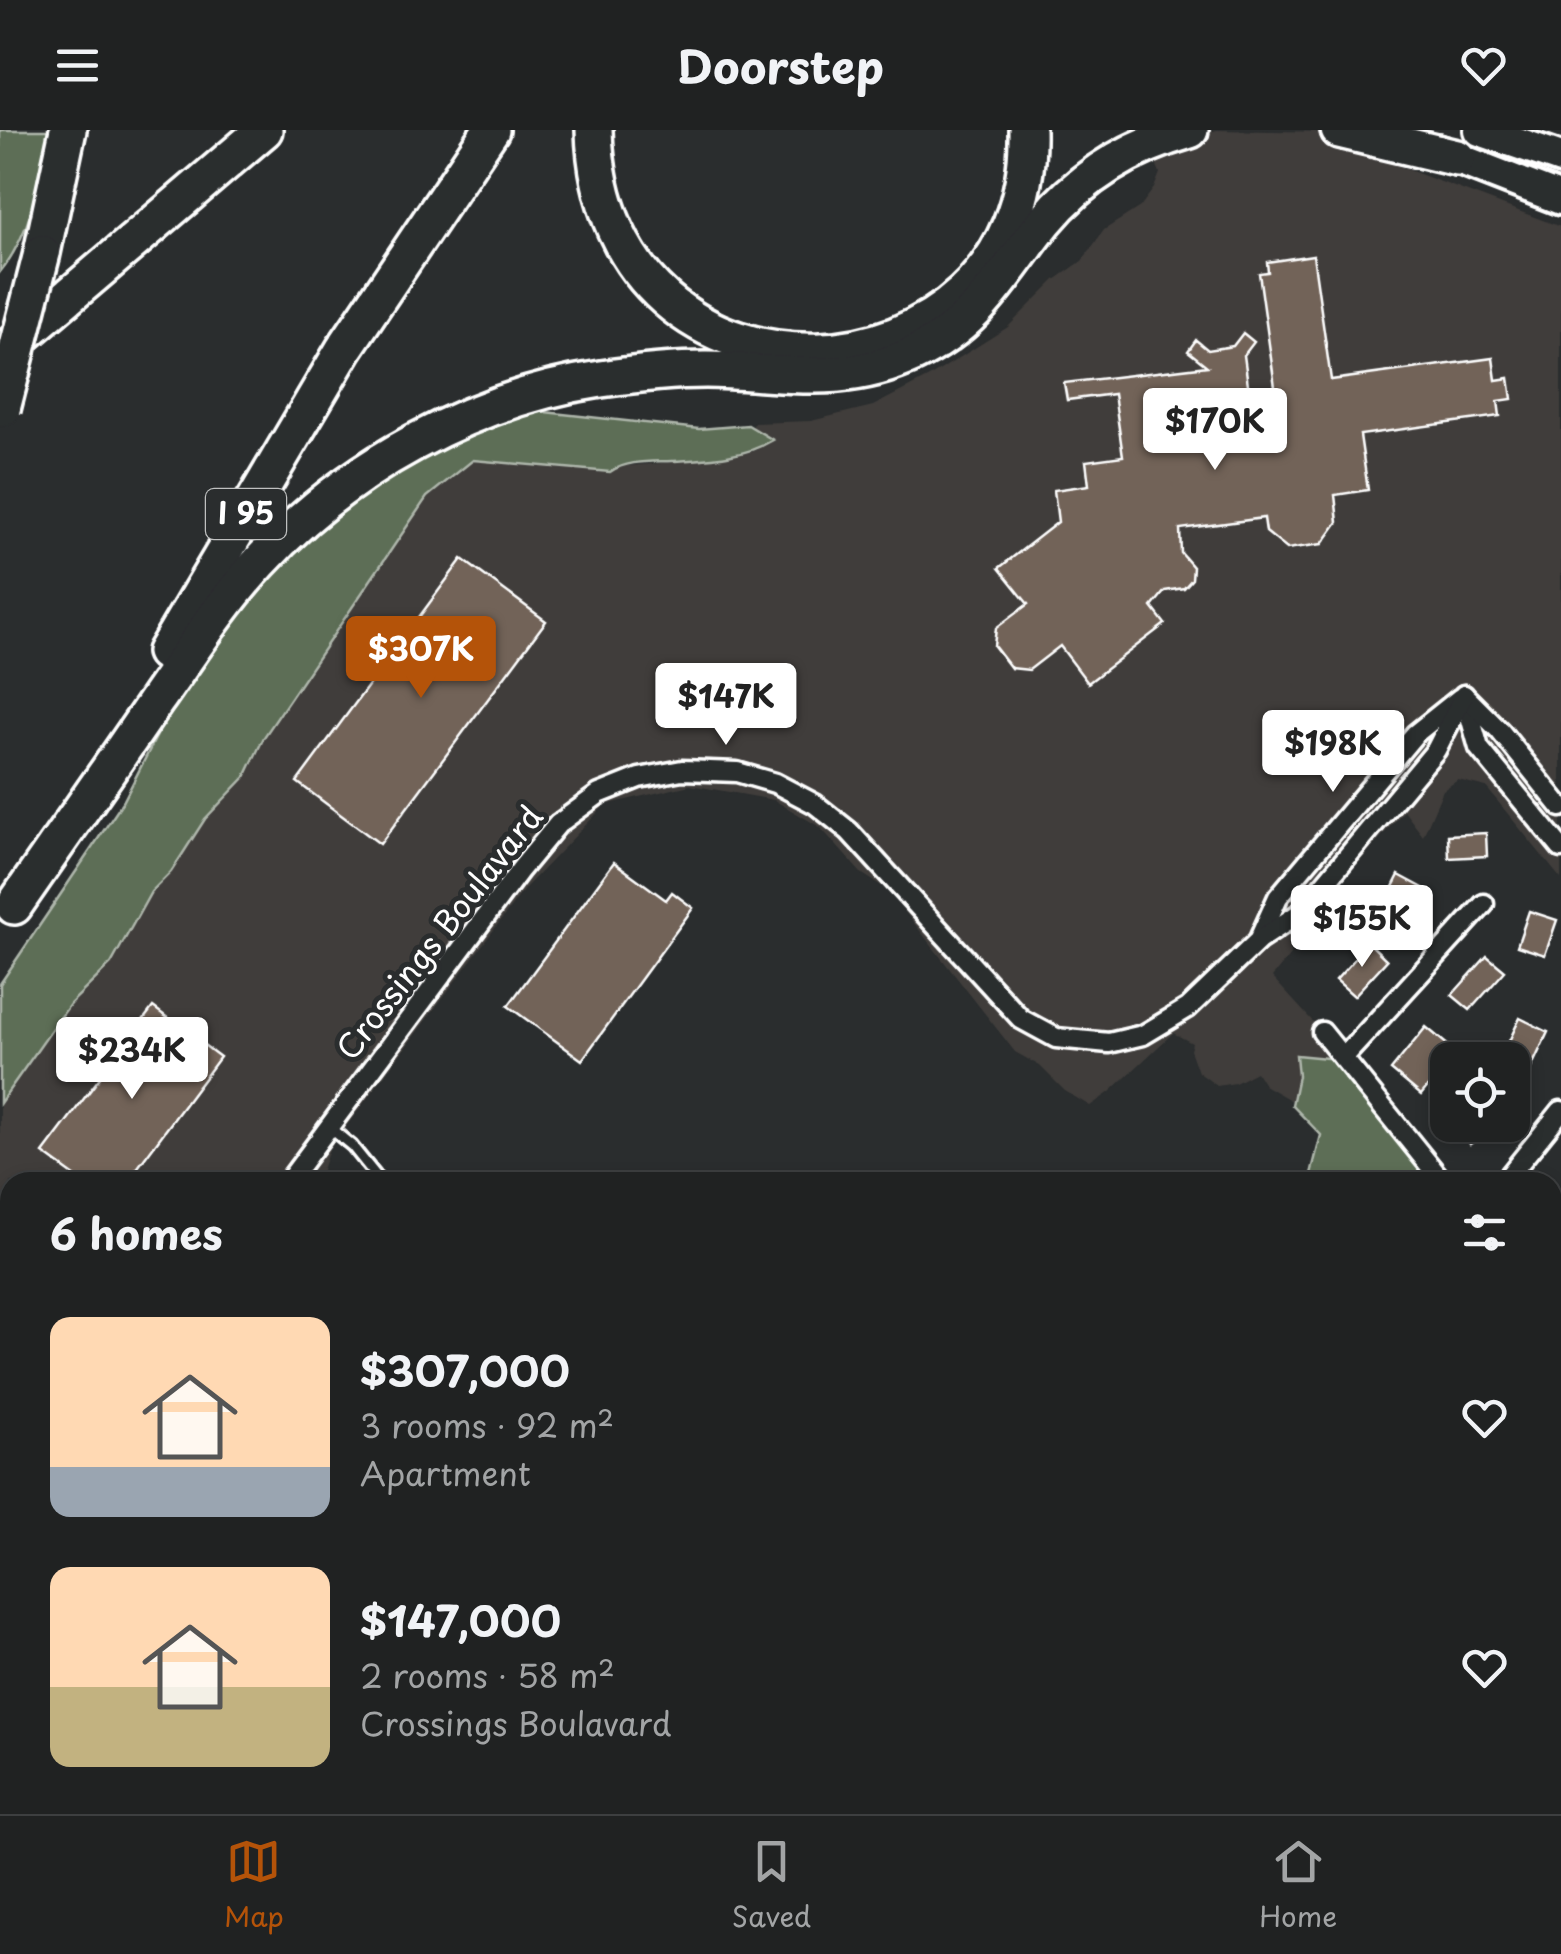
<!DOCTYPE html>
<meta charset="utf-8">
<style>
:root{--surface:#202222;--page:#2d2f2f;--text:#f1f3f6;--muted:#a2a4a5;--line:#3d3f40;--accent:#b45309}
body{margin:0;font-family:"Playpen Sans",sans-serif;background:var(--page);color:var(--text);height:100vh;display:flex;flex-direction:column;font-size:38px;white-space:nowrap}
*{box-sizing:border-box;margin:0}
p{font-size:32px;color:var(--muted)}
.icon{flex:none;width:55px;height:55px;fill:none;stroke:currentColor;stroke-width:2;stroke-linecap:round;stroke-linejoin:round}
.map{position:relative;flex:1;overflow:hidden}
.sheet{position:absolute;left:0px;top:1042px;width:1562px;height:642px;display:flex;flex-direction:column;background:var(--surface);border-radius:30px 30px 0 0;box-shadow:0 5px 15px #0003,0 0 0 2px var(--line)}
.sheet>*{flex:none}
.controls{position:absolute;left:1430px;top:912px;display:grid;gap:20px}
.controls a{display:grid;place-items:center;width:100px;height:100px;border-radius:20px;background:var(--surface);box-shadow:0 5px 15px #0003,0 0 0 2px var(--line);font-size:50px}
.price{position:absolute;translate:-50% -85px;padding:0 22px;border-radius:10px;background:#fff;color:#222;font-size:32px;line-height:65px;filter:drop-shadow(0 2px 5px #0008)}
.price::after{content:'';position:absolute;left:50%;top:60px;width:30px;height:22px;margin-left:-15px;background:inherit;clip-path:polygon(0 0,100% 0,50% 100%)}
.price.current{background:var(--accent);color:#fff}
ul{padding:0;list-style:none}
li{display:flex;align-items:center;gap:30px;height:250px;padding:0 50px}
li span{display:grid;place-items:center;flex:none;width:280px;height:200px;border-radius:20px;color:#555}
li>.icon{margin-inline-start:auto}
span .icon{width:120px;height:120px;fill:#fffc;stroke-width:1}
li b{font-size:42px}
h2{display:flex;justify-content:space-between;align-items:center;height:120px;padding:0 50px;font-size:42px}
header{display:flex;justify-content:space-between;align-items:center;height:130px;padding:0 50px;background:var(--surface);font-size:45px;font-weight:700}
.dock{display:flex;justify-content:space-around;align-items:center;height:140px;border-top:2px solid var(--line);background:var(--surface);font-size:28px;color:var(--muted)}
.dock a{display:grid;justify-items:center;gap:5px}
.dock .current{color:var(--accent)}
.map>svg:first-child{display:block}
.built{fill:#403d3b}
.green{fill:#5d6e57;stroke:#aeb6ab;stroke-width:2.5}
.building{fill:#726359;stroke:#fff;stroke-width:2.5}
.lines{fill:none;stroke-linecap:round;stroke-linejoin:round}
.service-casing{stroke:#fff;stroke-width:16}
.minor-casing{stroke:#fff;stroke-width:25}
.primary-casing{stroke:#fff;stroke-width:38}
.motorway-casing{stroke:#fff;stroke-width:42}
.service{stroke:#2a2d2e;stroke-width:9}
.minor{stroke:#2a2d2e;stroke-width:18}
.primary{stroke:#2a2d2e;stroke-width:30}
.motorway{stroke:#2a2d2e;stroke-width:35}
.motorway-bridge-casing{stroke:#fff;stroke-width:42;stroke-linecap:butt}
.motorway-bridge{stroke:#2a2d2e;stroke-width:35}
.labels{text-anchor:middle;stroke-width:10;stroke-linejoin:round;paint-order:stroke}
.shield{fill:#2a2d2e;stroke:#bfc0c0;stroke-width:2.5}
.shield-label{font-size:30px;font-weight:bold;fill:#fff}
.street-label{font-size:32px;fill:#fff;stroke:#2a2d2e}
</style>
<header><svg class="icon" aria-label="menu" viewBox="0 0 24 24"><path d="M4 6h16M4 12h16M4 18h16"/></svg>Doorstep<svg class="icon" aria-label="heart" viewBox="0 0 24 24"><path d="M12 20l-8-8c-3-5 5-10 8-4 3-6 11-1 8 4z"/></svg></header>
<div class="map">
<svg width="1561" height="1684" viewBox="0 0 1561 1684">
<rect width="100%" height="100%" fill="#2a2d2e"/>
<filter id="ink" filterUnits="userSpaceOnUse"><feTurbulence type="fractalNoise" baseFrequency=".01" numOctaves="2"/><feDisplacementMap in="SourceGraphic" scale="20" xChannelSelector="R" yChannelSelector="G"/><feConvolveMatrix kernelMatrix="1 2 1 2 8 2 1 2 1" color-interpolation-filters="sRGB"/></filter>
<g filter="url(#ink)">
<g class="built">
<polygon points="1217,0 1328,2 1329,10 1561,97 1561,749 1486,657 1458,650 1443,660 1423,706 1404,681 1295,805 1289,818 1291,824 1272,847 1348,930 1298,945 1292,971 1264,955 1256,942 1235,953 1217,956 1198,942 1190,920 1192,913 1173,903 1110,962 1090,976 1065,961 1040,936 1015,922 888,760 861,743 820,697 774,670 690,655 605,675 526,757 329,1019 318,1052 10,1052 10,1237 0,1233 0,973 70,874 111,834 151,762 171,742 205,689 245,647 264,607 427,367 473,330 580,340 708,329 756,320 772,309 752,299 754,293 811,291 873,276 929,247 1008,197 1055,150 1082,131 1104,100 1140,77 1154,58 1160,43 1151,20 1182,8"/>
<polygon points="1552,1190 1561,1201 1561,1322 1552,1333"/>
</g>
<g class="green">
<path d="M 0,0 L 50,0 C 41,48 32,103 0,142 Z"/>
<path d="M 508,278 L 699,299 L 748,295 L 773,310 C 743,328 707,329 672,331 C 651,332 627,330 610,342 L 473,330 L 427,367 L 264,607 L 245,647 L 205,689 L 171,742 L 151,762 L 111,834 L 70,874 L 0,973 L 0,854 L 123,672 L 203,515 L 320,382 Z"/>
<polygon points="1296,925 1348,930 1445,1052 1309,1052 1321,1005 1292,975 1298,946"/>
<polygon points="0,1233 10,1237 10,1491 0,1489"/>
<polygon points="1274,1675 1391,1675 1392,1684 1267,1684"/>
</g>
<g class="building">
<polygon points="1313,125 1331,250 1493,228 1496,250 1509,248 1512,269 1498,271 1500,286 1360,305 1368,360 1335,365 1338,392 1322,414 1287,419 1266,402 1264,388 1180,399 1181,423 1193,437 1192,449 1184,458 1165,461 1152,477 1165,494 1088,553 1060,516 1029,540 1011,538 994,516 996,498 1028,474 999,438 1058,392 1054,360 1089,355 1086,331 1123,326 1114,264 1067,270 1064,253 1207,236 1188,221 1196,210 1208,220 1233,216 1243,203 1254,212 1244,225 1248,255 1278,278 1259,143 1268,142 1267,132"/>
<polygon points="462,429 546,491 380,714 297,652"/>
<polygon points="1486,703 1487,726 1449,728 1448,705"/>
<polygon points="614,732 666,770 672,762 693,778 582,930 508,876"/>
<polygon points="1399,745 1425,759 1406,796 1380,783"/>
<polygon points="1529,781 1557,790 1545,825 1517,816"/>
<polygon points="1369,813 1387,830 1354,866 1336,850"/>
<polygon points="1487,826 1505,841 1470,880 1452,865"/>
<polygon points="153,877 220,927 127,1052 83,1052 43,1023"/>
<polygon points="1520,888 1548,902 1525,951 1512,945 1512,930 1500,930"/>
<polygon points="1426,897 1456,922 1421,965 1391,940"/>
<polygon points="1456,995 1498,995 1470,1014"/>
</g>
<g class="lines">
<defs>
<polyline id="service" points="329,997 352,1016 381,1052"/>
<g id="minor">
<polyline points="1464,565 1479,618 1561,718"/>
<polyline points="1467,568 1500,601 1561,677"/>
<polyline points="1260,807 1278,767 1415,604 1460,568"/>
<polyline points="1322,902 1443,1052"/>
<polyline points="1343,928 1484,774"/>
<polyline points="288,1052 520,740 558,694 599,664 639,648 682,640 737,642 775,653 815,674 849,701 1021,889 1056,908 1109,913 1143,905 1188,878 1259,810 1300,783 1436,620 1464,565"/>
<polyline points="1504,1052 1561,981"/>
<polyline points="1552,1192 1561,1203"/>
<polyline points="1552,1582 1561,1595"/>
<polyline points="0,1630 10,1627"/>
</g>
<g id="primary">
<polyline points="1480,0 1561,28"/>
<polyline points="1438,21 1561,69"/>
<polyline points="1552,1332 1561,1321"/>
<polyline points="1266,1684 1273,1675"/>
</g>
<g id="motorway">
<path d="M 594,0 C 602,306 1034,284 1027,0"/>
<polyline points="1339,0 1457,28"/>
<polyline points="42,123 68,0"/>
<polyline points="8,218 264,0"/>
<polyline points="165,522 344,219 491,0"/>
<path d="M 14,776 C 61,708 109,640 156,571 C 189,524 221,474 260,432 C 347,337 473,268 601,249 C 636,244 671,240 706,240 C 782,241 841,258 914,224 C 979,193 1003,144 1045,91 C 1083,45 1133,16 1190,0"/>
</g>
</defs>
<use href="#service" class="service-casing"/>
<use href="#minor" class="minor-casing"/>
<use href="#primary" class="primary-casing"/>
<use href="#motorway" class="motorway-casing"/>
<use href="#service" class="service"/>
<use href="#minor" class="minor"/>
<use href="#primary" class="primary"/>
<use href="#motorway" class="motorway"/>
<defs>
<polyline id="motorway-bridge" points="2,279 42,123"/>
</defs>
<use href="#motorway-bridge" class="motorway-bridge-casing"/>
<use href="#motorway-bridge" class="motorway-bridge"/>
</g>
</g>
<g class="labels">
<rect class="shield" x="206" y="359" width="80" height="50" rx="8"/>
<g class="shield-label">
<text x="246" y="394">I 95</text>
</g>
<g class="street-label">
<text transform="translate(440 803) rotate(-52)" y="11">Crossings Boulavard</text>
</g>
</g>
</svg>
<div class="controls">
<a><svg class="icon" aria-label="locate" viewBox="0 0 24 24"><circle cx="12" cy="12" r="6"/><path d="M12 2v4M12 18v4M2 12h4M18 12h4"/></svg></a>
</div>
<b class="price" style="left:1215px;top:343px">$170K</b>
<b class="price current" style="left:421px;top:571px">$307K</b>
<b class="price" style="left:726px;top:618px">$147K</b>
<b class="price" style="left:1333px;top:665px">$198K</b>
<b class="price" style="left:1362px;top:840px">$155K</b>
<b class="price" style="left:132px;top:972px">$234K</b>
<section class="sheet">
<h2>6 homes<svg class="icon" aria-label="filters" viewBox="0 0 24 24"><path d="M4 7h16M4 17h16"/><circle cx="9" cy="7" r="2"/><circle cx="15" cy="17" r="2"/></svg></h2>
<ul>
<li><span style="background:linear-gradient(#ffd9b3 75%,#9aa5b1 0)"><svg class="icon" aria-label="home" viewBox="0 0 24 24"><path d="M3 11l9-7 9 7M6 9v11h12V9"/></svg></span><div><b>$307,000</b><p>3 rooms · 92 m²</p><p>Apartment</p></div><svg class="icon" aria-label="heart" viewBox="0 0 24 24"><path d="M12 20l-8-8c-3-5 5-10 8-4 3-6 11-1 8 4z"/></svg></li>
<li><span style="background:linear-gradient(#ffd9b3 60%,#c2b280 0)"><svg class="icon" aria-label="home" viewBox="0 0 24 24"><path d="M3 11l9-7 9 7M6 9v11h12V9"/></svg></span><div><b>$147,000</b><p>2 rooms · 58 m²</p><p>Crossings Boulavard</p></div><svg class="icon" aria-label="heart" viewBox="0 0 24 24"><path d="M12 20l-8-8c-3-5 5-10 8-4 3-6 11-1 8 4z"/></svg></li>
</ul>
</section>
</div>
<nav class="dock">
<a class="current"><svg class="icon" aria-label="map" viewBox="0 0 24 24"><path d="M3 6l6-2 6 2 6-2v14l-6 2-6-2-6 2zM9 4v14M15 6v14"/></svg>Map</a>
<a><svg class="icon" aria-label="saved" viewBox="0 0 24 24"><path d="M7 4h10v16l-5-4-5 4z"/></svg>Saved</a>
<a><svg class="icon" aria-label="home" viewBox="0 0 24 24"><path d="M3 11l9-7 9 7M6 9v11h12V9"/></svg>Home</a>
</nav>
